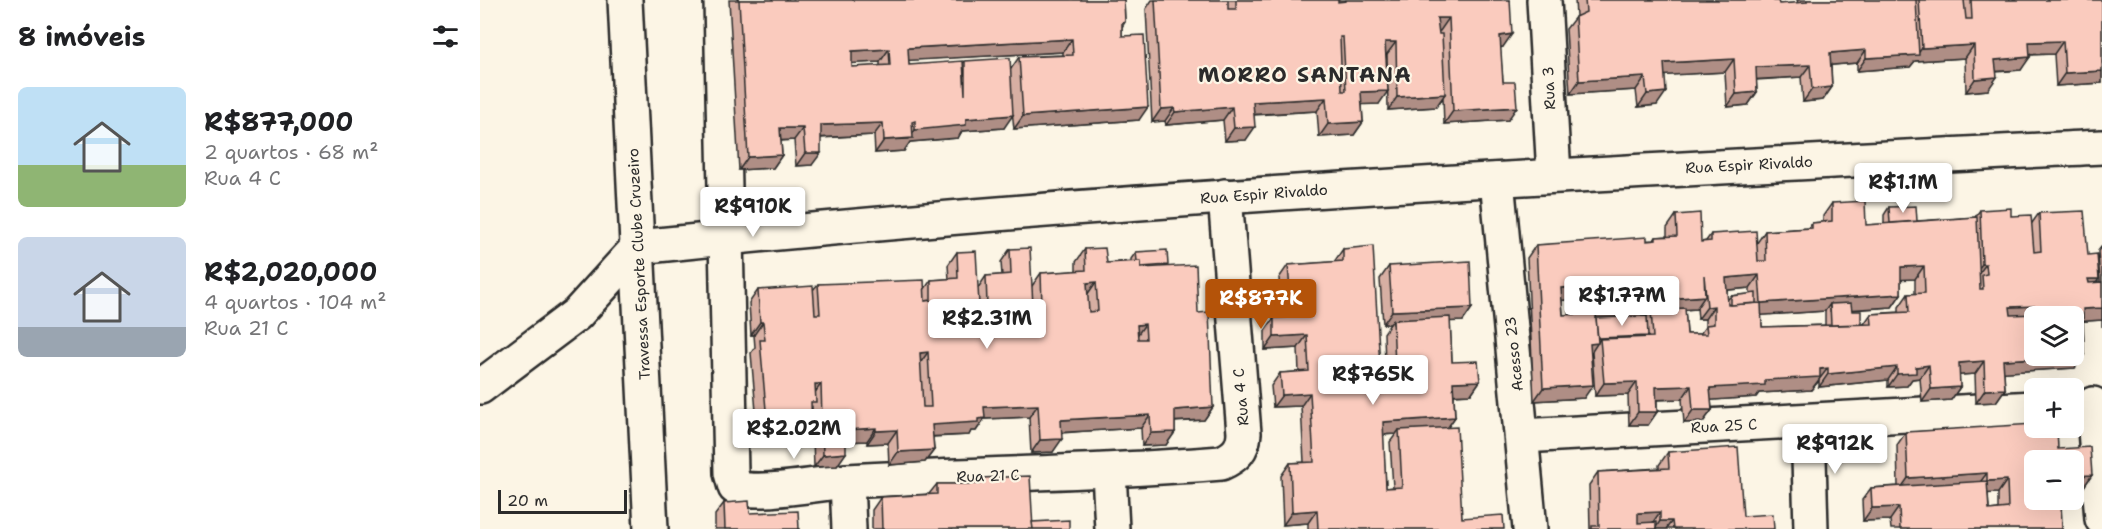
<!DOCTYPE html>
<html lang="pt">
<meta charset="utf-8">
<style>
:root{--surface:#fff;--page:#f6f6f6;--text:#202124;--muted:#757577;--accent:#b45309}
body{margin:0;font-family:"Shantell Sans",sans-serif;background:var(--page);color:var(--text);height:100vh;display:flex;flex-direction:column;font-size:22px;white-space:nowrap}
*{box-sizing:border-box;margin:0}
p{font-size:20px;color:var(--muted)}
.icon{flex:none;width:33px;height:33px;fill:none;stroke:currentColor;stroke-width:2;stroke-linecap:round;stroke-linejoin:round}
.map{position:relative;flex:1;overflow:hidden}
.sheet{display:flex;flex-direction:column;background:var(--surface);width:480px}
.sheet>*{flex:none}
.buttons{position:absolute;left:1544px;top:306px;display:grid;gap:12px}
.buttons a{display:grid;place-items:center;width:60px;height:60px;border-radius:9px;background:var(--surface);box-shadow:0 6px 24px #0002;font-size:30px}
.scale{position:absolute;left:18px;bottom:15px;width:129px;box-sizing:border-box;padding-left:6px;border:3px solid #2b2b2b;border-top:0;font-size:16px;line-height:21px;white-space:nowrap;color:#2b2b2b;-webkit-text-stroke:4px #fcf5e5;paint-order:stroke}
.price{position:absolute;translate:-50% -51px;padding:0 14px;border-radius:6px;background:#fff;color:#222;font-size:20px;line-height:39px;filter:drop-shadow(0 2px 3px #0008)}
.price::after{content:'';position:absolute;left:50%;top:36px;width:18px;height:14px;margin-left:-9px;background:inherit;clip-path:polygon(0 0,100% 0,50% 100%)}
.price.selected{background:var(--accent);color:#fff}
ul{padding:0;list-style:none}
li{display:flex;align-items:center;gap:18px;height:150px;padding:0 18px}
li span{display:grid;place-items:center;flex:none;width:168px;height:120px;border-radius:9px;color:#555}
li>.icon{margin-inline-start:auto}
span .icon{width:72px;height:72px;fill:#fffc;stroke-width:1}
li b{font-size:26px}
h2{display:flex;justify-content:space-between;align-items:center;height:72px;padding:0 18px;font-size:26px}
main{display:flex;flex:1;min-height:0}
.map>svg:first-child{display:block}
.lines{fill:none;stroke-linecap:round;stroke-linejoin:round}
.minor-casing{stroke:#2b2b2b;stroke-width:38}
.minor{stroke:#fcf5e5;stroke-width:33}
.wall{fill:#d7afa3;stroke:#2b2b2b;stroke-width:1.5;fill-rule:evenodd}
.shaded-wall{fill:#af8e85;stroke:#2b2b2b;stroke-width:1.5}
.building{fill:#facbbe;stroke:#2b2b2b;stroke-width:1.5;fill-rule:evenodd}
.labels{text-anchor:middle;stroke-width:4.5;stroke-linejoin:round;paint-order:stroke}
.street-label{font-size:15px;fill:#2b2b2b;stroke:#fcf5e5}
.district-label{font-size:21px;font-weight:bold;letter-spacing:1.5px;fill:#2b2b2b;stroke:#fcf5e5}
</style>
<main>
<section class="sheet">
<h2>8 imóveis<svg class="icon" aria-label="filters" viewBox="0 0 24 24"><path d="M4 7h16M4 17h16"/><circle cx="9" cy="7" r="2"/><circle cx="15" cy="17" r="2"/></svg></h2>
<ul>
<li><span style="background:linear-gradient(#bfe0f5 65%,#8fb573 0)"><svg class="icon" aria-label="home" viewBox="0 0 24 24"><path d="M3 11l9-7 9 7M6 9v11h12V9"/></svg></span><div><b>R$877,000</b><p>2 quartos · 68 m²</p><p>Rua 4 C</p></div></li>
<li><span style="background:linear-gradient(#c9d6e8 75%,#9aa5b1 0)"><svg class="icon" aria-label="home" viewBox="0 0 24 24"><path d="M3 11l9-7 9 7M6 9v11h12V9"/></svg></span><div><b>R$2,020,000</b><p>4 quartos · 104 m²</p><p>Rua 21 C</p></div></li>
</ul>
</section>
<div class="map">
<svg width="1622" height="529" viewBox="0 0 1622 529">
<rect width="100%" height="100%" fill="#fcf5e5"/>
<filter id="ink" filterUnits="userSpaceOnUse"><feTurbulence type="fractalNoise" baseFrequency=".0167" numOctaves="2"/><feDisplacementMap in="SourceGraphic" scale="12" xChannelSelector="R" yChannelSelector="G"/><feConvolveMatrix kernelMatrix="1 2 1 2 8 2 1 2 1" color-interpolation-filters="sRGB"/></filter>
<g filter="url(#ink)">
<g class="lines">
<defs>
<g id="minor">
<polyline points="145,0 171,529"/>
<path d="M 241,0 L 251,473 L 255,487 C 278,496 340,483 368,481 C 492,474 617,473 741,463 C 755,457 763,450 764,433 L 745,196"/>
<polyline points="1064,0 1074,175"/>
<polyline points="1017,180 1050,529"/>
<path d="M 0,387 L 97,314 L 158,247 C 645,196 1134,172 1622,147"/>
<polyline points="1613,404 1622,519"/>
<polyline points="1328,422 1331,529"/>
<polyline points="1042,436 1554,408"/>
<polyline points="629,472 632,529"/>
<polyline points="367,481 369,529"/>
</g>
</defs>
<use href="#minor" class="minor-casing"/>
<use href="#minor" class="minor"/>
</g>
<g class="wall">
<path d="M 249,0 L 644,0 L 645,22 L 642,27 L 642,36 L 659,120 L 534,129 L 532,110 L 524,128 L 482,131 L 478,138 L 430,142 L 424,151 L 395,153 L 394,135 L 341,138 L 332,165 L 316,166 L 314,140 L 301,141 L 302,155 L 293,168 L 259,170 ZM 583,52 L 583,55 L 539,57 L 531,69 L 485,61 L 483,63 L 429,65 L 428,60 ZM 400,62 L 400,66 L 372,67 L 372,63 Z"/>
<polygon points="672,0 1030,0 1023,47 1020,48 1023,82 1028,120 964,124 963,98 956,107 908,110 907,54 906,55 899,104 882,104 883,122 874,135 839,137 837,111 774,115 766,140 745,141 743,120 686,125 685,121 672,122 666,9"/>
<polygon points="1095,0 1294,0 1299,4 1318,3 1317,0 1622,0 1622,83 1576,86 1574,54 1549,55 1541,70 1516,72 1508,90 1486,92 1485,58 1435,61 1430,67 1377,71 1377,63 1351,65 1352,87 1343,100 1323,102 1321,77 1276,80 1277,92 1268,105 1247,107 1245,72 1185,75 1177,105 1158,107 1156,90 1090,94 1086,29 1096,16"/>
<path d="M 1352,203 L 1386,225 L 1404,224 L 1404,215 L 1409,207 L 1437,221 L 1495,217 L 1500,210 L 1531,216 L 1552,223 L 1559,213 L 1608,255 L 1616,282 L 1620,282 L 1618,251 L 1622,246 L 1622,327 L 1622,320 L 1603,321 L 1604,355 L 1595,368 L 1524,372 L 1525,389 L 1516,402 L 1496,403 L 1495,374 L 1479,375 L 1480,387 L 1471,400 L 1442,402 L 1440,378 L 1432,379 L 1427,386 L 1408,387 L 1408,380 L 1339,387 L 1339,381 L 1331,390 L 1279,393 L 1276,397 L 1231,400 L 1232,410 L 1223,422 L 1204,423 L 1202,399 L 1177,400 L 1177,412 L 1168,425 L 1149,425 L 1148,395 L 1115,396 L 1112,352 L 1104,398 L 1054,401 L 1047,258 L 1056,245 L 1174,240 L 1176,237 L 1187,236 L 1187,228 L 1196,215 L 1221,242 L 1226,241 L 1231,234 L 1277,243 L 1285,231 L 1329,228 L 1332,223 L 1343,222 L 1343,216 ZM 1421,279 L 1435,279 L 1435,294 L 1428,294 L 1419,307 L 1419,312 L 1391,314 L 1384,324 L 1381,324 L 1372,311 L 1372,310 L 1412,307 L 1421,294 ZM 1270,288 L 1270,294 L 1251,296 L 1247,300 L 1247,290 ZM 1105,299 L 1106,314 L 1083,315 L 1082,300 ZM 1217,308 L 1218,319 L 1225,319 L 1225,327 L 1220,334 L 1207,334 L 1205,310 L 1216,309 ZM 1345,311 L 1345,325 L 1282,327 L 1281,315 Z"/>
<polygon points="530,249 552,286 561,273 596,271 596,262 605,249 627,263 651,261 651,259 656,252 687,266 718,313 733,407 724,420 695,422 695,432 686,445 662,446 661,428 606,431 582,433 573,452 551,453 549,417 504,419 496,431 491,431 489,435 453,437 454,450 445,462 409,465 408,443 387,444 387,441 366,442 357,466 334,467 332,407 331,408 332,431 323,444 279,446 271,353 275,347 274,335 271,335 269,303 278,290 333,290 338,284 444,290 451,280 469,279 468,265 477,252 498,288 506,276 522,275 521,262"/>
<path d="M 863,249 L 900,367 L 905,366 L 904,333 L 910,324 L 903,324 L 900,279 L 909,266 L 992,308 L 983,321 L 970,321 L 972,362 L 1000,381 L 991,394 L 974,395 L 975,417 L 968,427 L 982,518 L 1024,529 L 828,529 L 828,523 L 803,525 L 801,476 L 810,463 L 824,462 L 821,406 L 793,407 L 791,386 L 800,373 L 819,372 L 818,348 L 785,350 L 785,331 L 794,318 L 802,318 L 799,278 L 808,265 L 854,262 ZM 916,434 L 910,442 L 913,487 L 906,488 L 903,435 Z"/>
<path d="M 1426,432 L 1578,449 L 1612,475 L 1603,488 L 1593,488 L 1584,505 L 1581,505 L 1582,529 L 1411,529 L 1410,520 L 1383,521 L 1382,500 L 1391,488 L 1418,486 L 1417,445 ZM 1508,493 L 1518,493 L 1518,509 L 1509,510 Z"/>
<polygon points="1188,452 1263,516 1294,529 1110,529 1109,485 1118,472 1179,468 1179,465"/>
<polygon points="500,478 552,523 589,529 392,529 392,510 401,497 449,494 457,484 496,484"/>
<polygon points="244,503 270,513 319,529 235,529 235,515"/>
</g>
<g class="shaded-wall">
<polygon points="957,18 969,18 960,31 948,31"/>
<polygon points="1032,34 1023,47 1011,49 1020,36"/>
<polygon points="592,39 583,52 419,61 428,48"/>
<polygon points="1583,41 1574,54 1540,55 1549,42"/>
<polygon points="905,42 916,42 907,54 896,55"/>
<polygon points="1494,45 1485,58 1435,61 1430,67 1377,71 1386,58 1437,55 1442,48"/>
<polygon points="409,49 400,62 363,64 372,51"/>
<polygon points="1386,50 1377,63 1341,66 1350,53"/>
<polygon points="1550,57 1541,70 1506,72 1515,60"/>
<polygon points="1254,59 1245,72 1175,76 1184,63"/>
<polygon points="1330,65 1321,77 1267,80 1276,67"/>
<polygon points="1622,71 1622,83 1576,86 1585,73"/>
<polygon points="1165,77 1156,90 1090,94 1099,81"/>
<polygon points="1517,77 1508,90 1486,92 1495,79"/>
<polygon points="1352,87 1343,100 1323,102 1332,89"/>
<polygon points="908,91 899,104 872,105 881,92"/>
<polygon points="1186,92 1177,105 1158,107 1167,94"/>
<polygon points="1277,92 1268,105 1247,107 1256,94"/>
<polygon points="965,94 956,107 908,110 917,97"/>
<polygon points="846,98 837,111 764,115 773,102"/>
<polygon points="668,107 659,120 534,129 543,116"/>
<polygon points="752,107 743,120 686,125 695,112"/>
<polygon points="1037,107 1028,120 964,124 973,111"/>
<polygon points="694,108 685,121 672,122 681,109"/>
<polygon points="533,115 524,128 482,131 478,138 430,142 424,151 395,153 404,140 429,139 435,130 486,119"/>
<polygon points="883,122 874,135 839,137 848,124"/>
<polygon points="403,123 394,135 332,138 341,125"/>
<polygon points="775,127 766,140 745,141 754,128"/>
<polygon points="300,128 323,128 314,140 291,141"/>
<polygon points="325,153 341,153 332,165 316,166"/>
<polygon points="302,155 293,168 259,170 268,157"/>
<polygon points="1502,264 1506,264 1497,276 1493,276"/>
<polygon points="1444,266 1435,279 1412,280 1421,267"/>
<polygon points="1279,275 1270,288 1237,291 1246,278"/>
<polygon points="1608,279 1619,279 1610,291"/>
<polygon points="616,282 607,295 607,283"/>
<polygon points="1114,286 1105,299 1072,301 1081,288"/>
<polygon points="1421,294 1412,307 1350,311 1350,304 1345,311 1272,316 1281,303"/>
<polygon points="1225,296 1216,309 1177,311 1186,299"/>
<polygon points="1234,306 1225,319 1218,319 1227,307"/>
<polygon points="1556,306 1547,319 1521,320 1530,307"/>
<polygon points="992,308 983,321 913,324 913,320 910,324 903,324 912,311"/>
<polygon points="1622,308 1622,320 1594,322 1603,309"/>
<polygon points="1171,310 1162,323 1112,318 1116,313"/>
<polygon points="280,322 283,322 274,335 271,335"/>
<polygon points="665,324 656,337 657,325"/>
<polygon points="827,335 818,348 785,350 794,337"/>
<polygon points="1168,336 1163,343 1120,339 1109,356 1101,357 1114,338"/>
<polygon points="448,352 439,365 440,353"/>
<polygon points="1604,355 1595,368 1514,373 1523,360"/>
<polygon points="1504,361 1495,374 1470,376 1479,363"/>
<polygon points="1449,365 1440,378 1432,379 1427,386 1408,387 1417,374 1436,367"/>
<polygon points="1417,367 1408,380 1339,387 1348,374"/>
<polygon points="1348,368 1331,390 1279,393 1276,397 1221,401 1230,388"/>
<polygon points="1000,381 991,394 964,395 973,382"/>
<polygon points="1157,382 1148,395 1115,396 1124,383"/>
<polygon points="335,384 341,384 332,397"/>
<polygon points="1113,385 1104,398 1054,401 1063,388"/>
<polygon points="1211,386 1202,399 1167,400 1176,387"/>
<polygon points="1480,387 1471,400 1442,402 1451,389"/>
<polygon points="1525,389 1516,402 1496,403 1505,390"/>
<polygon points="830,393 821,406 793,407 802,395"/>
<polygon points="558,405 549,417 504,419 496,431 491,431 489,435 443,437 452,425 504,407"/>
<polygon points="733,407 724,420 686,422 695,410"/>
<polygon points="1213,410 1232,410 1223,422 1204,423"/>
<polygon points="1158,412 1177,412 1168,425 1149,425"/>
<polygon points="670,415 661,428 572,433 581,420"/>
<polygon points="975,417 966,430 919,430 916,434 894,435 903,422"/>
<polygon points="396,428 387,441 357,442 366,430"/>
<polygon points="417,430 408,443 387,444 396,431"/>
<polygon points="332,431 323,444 279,446 288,433"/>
<polygon points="695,432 686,445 662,446 671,433"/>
<polygon points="582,439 573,452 551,453 560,440"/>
<polygon points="454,450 445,462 409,465 418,452"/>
<polygon points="366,453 357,466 334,467 343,455"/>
<polygon points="1507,473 1498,485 1419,491 1428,478"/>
<polygon points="1612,475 1603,488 1593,488 1593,476"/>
<polygon points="1527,480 1518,493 1498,494 1507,481"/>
<polygon points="1575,500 1588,500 1584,505 1571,505"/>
<polygon points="1419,507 1410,520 1383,521 1392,508"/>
<polygon points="837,510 828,523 803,525 812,512"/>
<polygon points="1180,512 1171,525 1149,526 1158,513"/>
<polygon points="1180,521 1192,521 1186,529 1175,529"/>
</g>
<g class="building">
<path d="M 259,0 L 644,0 L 645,22 L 642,23 L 642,36 L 664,35 L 668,107 L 543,116 L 539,57 L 593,55 L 592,39 L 428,48 L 429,65 L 483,61 L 485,95 L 485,61 L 530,58 L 533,115 L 486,119 L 486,125 L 435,130 L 435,121 L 432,122 L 433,138 L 404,140 L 403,123 L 341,125 L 341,153 L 325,153 L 323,128 L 300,128 L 302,155 L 268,157 ZM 409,49 L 410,65 L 372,67 L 372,51 Z"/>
<path d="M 675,0 L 748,0 L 748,9 L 756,9 L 756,0 L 858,0 L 858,2 L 866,1 L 866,0 L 1030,0 L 1032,34 L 1020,36 L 1023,82 L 1035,82 L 1037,107 L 973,111 L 969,18 L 957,18 L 959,34 L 962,34 L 965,94 L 917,97 L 916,42 L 905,42 L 908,91 L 881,92 L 883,122 L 848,124 L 846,98 L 773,102 L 775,127 L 754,128 L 752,107 L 695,112 L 694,108 L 681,109 ZM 860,37 L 863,37 L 866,91 L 862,91 Z"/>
<polygon points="1105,0 1294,0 1294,1 1298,1 1299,4 1327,2 1327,0 1436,0 1439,55 1386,58 1386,50 1350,53 1352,87 1332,89 1330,65 1276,67 1277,92 1256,94 1254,59 1184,63 1186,92 1167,94 1165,77 1099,81 1095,17 1106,12"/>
<polygon points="1439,0 1484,0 1486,19 1492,19 1491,0 1622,0 1622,71 1585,73 1583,41 1549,42 1550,57 1515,60 1517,77 1495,79 1494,45 1442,48"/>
<path d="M 1385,201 L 1386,225 L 1497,217 L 1500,289 L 1503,289 L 1502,275 L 1507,274 L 1506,264 L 1502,264 L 1500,210 L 1531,208 L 1531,216 L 1551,215 L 1554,252 L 1561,251 L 1559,213 L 1604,211 L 1608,255 L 1617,254 L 1619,279 L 1608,279 L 1609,283 L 1622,282 L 1622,308 L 1603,309 L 1604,355 L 1523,360 L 1525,389 L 1505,390 L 1504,361 L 1479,363 L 1480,387 L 1451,389 L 1449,365 L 1436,367 L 1436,373 L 1417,374 L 1417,367 L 1348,374 L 1348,368 L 1340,369 L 1340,377 L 1285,380 L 1285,385 L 1230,388 L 1232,410 L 1213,410 L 1211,386 L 1176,387 L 1177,412 L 1158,412 L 1157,382 L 1124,383 L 1120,339 L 1173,337 L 1171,310 L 1116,313 L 1118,343 L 1110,344 L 1113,385 L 1063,388 L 1056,245 L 1167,237 L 1167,241 L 1176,240 L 1176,237 L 1197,236 L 1196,215 L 1220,213 L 1221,242 L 1231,241 L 1231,234 L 1276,231 L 1278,261 L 1286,261 L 1285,231 L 1332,228 L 1332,223 L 1352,221 L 1352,203 ZM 1444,266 L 1445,293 L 1428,294 L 1429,312 L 1391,314 L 1392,324 L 1282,327 L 1281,303 L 1248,305 L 1246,278 L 1279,275 L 1281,303 L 1421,294 L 1421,267 ZM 1224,275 L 1227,307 L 1234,306 L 1234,324 L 1226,325 L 1227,334 L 1207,334 L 1205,308 L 1186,309 L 1186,299 L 1225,296 ZM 1114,286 L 1116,313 L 1083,315 L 1081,288 ZM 1556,306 L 1557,314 L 1531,315 L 1530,307 ZM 1554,316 L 1593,316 L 1593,356 L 1554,356 Z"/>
<polygon points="1436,206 1437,221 1410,223 1409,207"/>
<polygon points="893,246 900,367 915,366 913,320 970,317 972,362 998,361 1000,381 973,382 975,417 903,422 906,488 922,487 919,430 977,427 982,518 1023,515 1024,529 838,529 837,510 812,512 810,463 834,462 830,393 802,395 800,373 829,371 827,335 794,337 794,318 812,317 808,265 863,261 863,249"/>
<path d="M 550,248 L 553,306 L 562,306 L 561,273 L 606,270 L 605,249 L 625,248 L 627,263 L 661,261 L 661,268 L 716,265 L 718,313 L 729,312 L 733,407 L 695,410 L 695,432 L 671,433 L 670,415 L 615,418 L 581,420 L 582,439 L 560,440 L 558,405 L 504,407 L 505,418 L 498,419 L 498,422 L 452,425 L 454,450 L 418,452 L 417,430 L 396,431 L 396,428 L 366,430 L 366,453 L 343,455 L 341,384 L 335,384 L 336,402 L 331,402 L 332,431 L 288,433 L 280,340 L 285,340 L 283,322 L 280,322 L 278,290 L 333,286 L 335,314 L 340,314 L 338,284 L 444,280 L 445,301 L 451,300 L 451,280 L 478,278 L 477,252 L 496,251 L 499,304 L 507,304 L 506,276 L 531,274 L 530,249 ZM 616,282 L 618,311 L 609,312 L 607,283 ZM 665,324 L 666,339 L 658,339 L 657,325 ZM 448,352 L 451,407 L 443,407 L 440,353 Z"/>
<polygon points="687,250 688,265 661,267 661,261 657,261 656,252"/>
<polygon points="990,261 992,308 912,311 909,266"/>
<polygon points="1276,293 1276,303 1251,305 1251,296"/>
<polygon points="1371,303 1372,311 1381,311 1381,324 1351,325 1350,304"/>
<polygon points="1167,316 1168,336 1118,338 1116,318"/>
<polygon points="1554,424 1554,428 1577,428 1578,449 1610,447 1612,475 1593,476 1593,460 1554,460 1554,500 1581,500 1582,529 1420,529 1419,507 1392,508 1391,488 1507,481 1509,510 1528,508 1527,480 1507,481 1507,473 1428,478 1426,432"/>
<polygon points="1258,447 1263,516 1293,514 1294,529 1193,529 1192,521 1180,521 1180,512 1158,513 1158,523 1176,522 1176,529 1112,529 1112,526 1119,526 1118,472 1189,468 1188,452"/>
<polygon points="550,476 553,529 402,529 401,497 457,494 457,484 500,484 500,478"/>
<polygon points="269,501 270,513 318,511 319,529 245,529 244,503"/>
<polygon points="589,520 589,529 553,529 552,522"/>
</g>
</g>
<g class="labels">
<g class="street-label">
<text transform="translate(1069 88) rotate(-93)" y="5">Rua 3</text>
<text transform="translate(1269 165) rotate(-3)" y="5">Rua Espir Rivaldo</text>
<text transform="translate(784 194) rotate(-4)" y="5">Rua Espir Rivaldo</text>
<text transform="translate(159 264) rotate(-93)" y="5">Travessa Esporte Clube Cruzeiro</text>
<text transform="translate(1034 354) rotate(-96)" y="5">Acesso 23</text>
<text transform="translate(761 397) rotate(-95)" y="5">Rua 4 C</text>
<text transform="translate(1244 426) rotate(-3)" y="5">Rua 25 C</text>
<text transform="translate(508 476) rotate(-2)" y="5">Rua 21 C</text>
</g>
<g class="district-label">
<text x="825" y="82">MORRO SANTANA</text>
</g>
</g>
</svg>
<div class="buttons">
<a><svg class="icon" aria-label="layers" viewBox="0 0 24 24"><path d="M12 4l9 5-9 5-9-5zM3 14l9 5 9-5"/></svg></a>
<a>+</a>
<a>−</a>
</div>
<div class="scale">20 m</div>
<b class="price" style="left:1423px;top:214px">R$1.1M</b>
<b class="price" style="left:273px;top:238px">R$910K</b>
<b class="price" style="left:1142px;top:327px">R$1.77M</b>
<b class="price selected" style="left:781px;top:330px">R$877K</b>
<b class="price" style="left:507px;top:350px">R$2.31M</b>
<b class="price" style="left:893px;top:406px">R$765K</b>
<b class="price" style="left:314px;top:460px">R$2.02M</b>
<b class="price" style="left:1355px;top:475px">R$912K</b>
</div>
</main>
